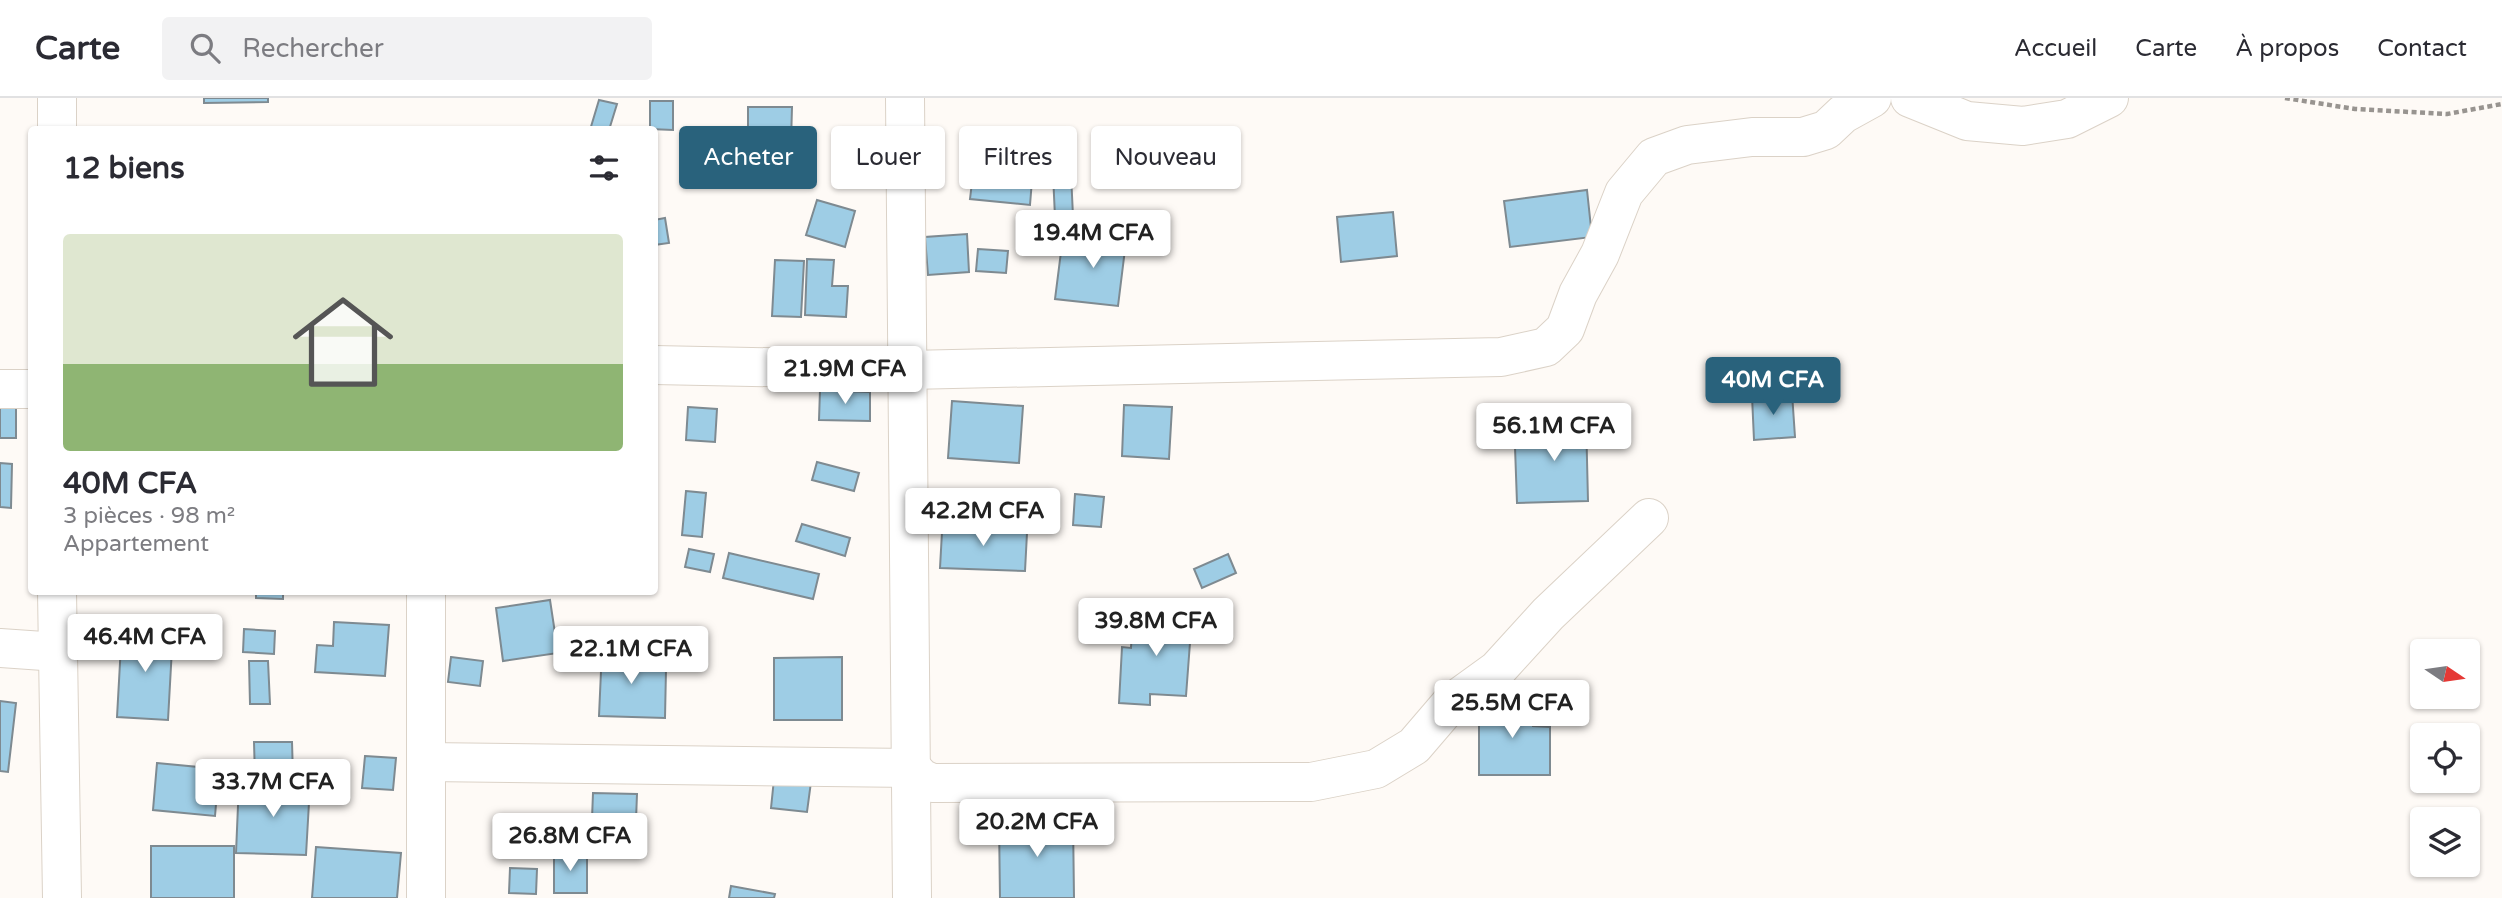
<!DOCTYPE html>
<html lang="fr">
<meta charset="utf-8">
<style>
:root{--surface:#fff;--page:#f2f2f3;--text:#2b2b33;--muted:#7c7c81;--line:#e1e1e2;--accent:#29627c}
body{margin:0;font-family:"Varela Round",sans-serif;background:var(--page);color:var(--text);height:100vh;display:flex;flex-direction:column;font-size:26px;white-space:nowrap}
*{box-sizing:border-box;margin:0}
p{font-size:23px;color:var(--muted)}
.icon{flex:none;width:38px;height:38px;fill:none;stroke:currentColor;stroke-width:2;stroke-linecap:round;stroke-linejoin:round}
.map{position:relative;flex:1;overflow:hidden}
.sheet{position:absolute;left:28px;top:28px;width:630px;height:469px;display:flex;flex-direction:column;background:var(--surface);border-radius:7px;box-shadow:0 2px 5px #0004}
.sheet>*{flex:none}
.top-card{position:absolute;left:679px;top:28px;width:665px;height:63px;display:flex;gap:14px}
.needle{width:46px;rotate:103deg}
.tools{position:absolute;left:2410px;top:541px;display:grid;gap:14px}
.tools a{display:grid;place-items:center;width:70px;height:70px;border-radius:7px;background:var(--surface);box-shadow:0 2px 5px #0004;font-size:35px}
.price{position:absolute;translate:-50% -60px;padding:0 16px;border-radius:7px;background:#fff;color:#222;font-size:23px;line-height:46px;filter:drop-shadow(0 2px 4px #0008)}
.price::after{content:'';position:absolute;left:50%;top:42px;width:21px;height:16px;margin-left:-10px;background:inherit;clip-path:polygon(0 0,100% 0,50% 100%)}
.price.on{background:var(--accent);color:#fff}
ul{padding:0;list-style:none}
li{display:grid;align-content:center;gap:14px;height:371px;padding:0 35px}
li span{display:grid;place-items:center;height:217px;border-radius:7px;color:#555}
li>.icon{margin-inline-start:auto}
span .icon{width:126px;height:126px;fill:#fffc;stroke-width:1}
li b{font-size:30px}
h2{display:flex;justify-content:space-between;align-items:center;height:84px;padding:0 35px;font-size:30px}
.chip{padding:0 24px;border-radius:7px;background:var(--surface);box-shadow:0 2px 5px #0004;font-size:24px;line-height:63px}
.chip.on{background:var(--accent);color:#fff}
header{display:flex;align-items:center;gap:42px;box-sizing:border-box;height:98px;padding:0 35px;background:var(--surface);border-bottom:2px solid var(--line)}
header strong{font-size:33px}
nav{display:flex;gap:38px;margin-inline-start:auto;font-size:24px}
.search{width:490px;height:63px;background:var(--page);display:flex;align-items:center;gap:18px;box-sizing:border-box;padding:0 24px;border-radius:7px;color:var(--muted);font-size:26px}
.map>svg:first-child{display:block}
.building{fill:#9ecde5;stroke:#7e8a91;stroke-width:2}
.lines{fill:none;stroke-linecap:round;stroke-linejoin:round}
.minor-casing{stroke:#dbd2c7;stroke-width:40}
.path{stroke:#989490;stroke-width:4.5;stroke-dasharray:5 3.5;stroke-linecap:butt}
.minor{stroke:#fff;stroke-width:38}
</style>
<header>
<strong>Carte</strong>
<div class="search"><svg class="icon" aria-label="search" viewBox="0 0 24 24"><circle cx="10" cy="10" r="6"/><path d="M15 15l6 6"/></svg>Rechercher</div>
<nav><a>Accueil</a><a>Carte</a><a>À propos</a><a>Contact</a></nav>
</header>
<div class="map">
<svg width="2502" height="800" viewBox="0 0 2502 800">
<rect width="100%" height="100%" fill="#fefaf6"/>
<g class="building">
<polygon points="204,0 268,0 268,4 204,5"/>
<polygon points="599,2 617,6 609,32 590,32"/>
<polygon points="650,3 673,3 673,32 650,31"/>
<polygon points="748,9 792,9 791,45 748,45"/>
<polygon points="973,76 1032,82 1030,107 970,101"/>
<polygon points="1053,76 1071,76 1073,118 1055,119"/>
<polygon points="1587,92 1592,139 1510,149 1504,103"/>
<polygon points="817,102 855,113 845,149 806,137"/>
<polygon points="1393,114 1397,158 1341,164 1337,119"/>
<polygon points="665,120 669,145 654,147 654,122"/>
<polygon points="1092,131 1127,135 1118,208 1055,201 1062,146 1090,149"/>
<polygon points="967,136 969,174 928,177 925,139"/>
<polygon points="978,151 1008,153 1006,175 976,173"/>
<polygon points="807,161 834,162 832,188 848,188 846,219 805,217"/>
<polygon points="775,162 804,163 801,219 772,218"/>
<polygon points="820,292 870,294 870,323 819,322"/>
<polygon points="1792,295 1795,339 1754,342 1752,298"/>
<polygon points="952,303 1023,308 1019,365 948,360"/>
<rect x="0" y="306" width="16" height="34"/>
<polygon points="1124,307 1172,309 1169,361 1122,358"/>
<polygon points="688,309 717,311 715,344 686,342"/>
<polygon points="1586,320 1588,403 1517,405 1515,349 1534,348 1533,321"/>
<polygon points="817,364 859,375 854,393 812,382"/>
<polygon points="0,365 12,366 11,410 0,409"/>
<polygon points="686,393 706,395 702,439 682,437"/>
<polygon points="1075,396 1104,399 1101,429 1073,427"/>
<polygon points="962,415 980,415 980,433 1027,435 1025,473 940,470 942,434 962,435"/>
<polygon points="802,426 850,440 845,458 796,443"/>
<polygon points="689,451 714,456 710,474 685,469"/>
<polygon points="729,455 819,476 813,501 723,480"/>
<polygon points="1228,456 1236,475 1202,490 1194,471"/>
<polygon points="256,494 283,494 283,501 256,500"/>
<polygon points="550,502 558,555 503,563 496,510"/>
<polygon points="1133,514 1192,518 1186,598 1150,596 1150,607 1119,605 1122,549 1131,550"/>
<polygon points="334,524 389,527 385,578 315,574 317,547 333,548"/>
<polygon points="122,529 173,532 168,622 117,619"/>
<polygon points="244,531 275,533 274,556 243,554"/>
<polygon points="602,551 644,553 644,570 666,571 665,620 599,618"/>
<polygon points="451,559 483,563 480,588 448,584"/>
<polygon points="842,559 842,622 774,622 774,560"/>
<polygon points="249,563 268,563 270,606 250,606"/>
<polygon points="1479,602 1533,603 1533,628 1550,629 1550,677 1479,677"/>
<polygon points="0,603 16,605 8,674 0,673"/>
<polygon points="254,644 292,644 293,678 255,680"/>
<polygon points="365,658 396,660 393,692 362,690"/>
<polygon points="157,665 219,671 215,718 153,712"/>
<polygon points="774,681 811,684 807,714 771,710"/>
<polygon points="239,684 310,687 306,757 236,755"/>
<polygon points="593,695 637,696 636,722 592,721"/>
<polygon points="1073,722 1074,800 1000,800 999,723"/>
<rect x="151" y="748" width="83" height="52"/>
<polygon points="316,749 401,755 397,800 312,800"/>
<rect x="554" y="755" width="33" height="40"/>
<polygon points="510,770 537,771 536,796 509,795"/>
<polygon points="731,788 775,796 774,800 729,800"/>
</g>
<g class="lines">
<defs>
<g id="minor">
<polyline points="905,0 912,800"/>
<polyline points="1910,0 1967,23 2023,28 2067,21 2109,0"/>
<polyline points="57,32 57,0"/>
<polyline points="654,267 909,272 1501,259 1546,249 1565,231 1578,196 1600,156 1624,95 1654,59 1687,47 1752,39 1803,39 1826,32 1843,16 1872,0"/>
<polyline points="0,291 32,291"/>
<polyline points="57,494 62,800"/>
<polyline points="0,550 58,554"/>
<polyline points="427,664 912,670 921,680 932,685 1311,684 1376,671 1414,648 1450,606 1497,572 1548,516 1649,420"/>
<polyline points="426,800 426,494"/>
</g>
</defs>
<use href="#minor" class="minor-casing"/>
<polyline class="path" points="2285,0 2355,11 2447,16 2502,6"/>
<use href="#minor" class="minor"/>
</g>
</svg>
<div class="tools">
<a><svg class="needle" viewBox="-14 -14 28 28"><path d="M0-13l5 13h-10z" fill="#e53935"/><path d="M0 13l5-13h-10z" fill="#7c7c81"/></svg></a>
<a><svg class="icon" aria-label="locate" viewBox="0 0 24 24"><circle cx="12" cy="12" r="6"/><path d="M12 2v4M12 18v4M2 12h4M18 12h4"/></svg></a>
<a><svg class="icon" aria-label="layers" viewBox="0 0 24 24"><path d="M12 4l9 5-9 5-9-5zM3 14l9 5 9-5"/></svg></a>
</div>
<b class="price" style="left:1093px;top:172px">19.4M CFA</b>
<b class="price" style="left:845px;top:308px">21.9M CFA</b>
<b class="price on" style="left:1773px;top:319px">40M CFA</b>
<b class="price" style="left:1554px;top:365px">56.1M CFA</b>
<b class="price" style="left:983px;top:450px">42.2M CFA</b>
<b class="price" style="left:1156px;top:560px">39.8M CFA</b>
<b class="price" style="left:145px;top:576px">46.4M CFA</b>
<b class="price" style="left:631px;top:588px">22.1M CFA</b>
<b class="price" style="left:1512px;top:642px">25.5M CFA</b>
<b class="price" style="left:273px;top:721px">33.7M CFA</b>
<b class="price" style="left:1037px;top:761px">20.2M CFA</b>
<b class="price" style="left:570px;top:775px">26.8M CFA</b>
<div class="top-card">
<a class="chip on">Acheter</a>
<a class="chip">Louer</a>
<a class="chip">Filtres</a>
<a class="chip">Nouveau</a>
</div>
<section class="sheet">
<h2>12 biens<svg class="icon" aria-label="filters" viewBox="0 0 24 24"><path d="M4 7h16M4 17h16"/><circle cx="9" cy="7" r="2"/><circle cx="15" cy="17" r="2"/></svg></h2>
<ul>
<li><span style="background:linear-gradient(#dfe7d0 60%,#8fb573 0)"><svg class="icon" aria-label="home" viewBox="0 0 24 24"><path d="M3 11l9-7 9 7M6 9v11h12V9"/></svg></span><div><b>40M CFA</b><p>3 pièces · 98 m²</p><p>Appartement</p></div></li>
</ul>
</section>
</div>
